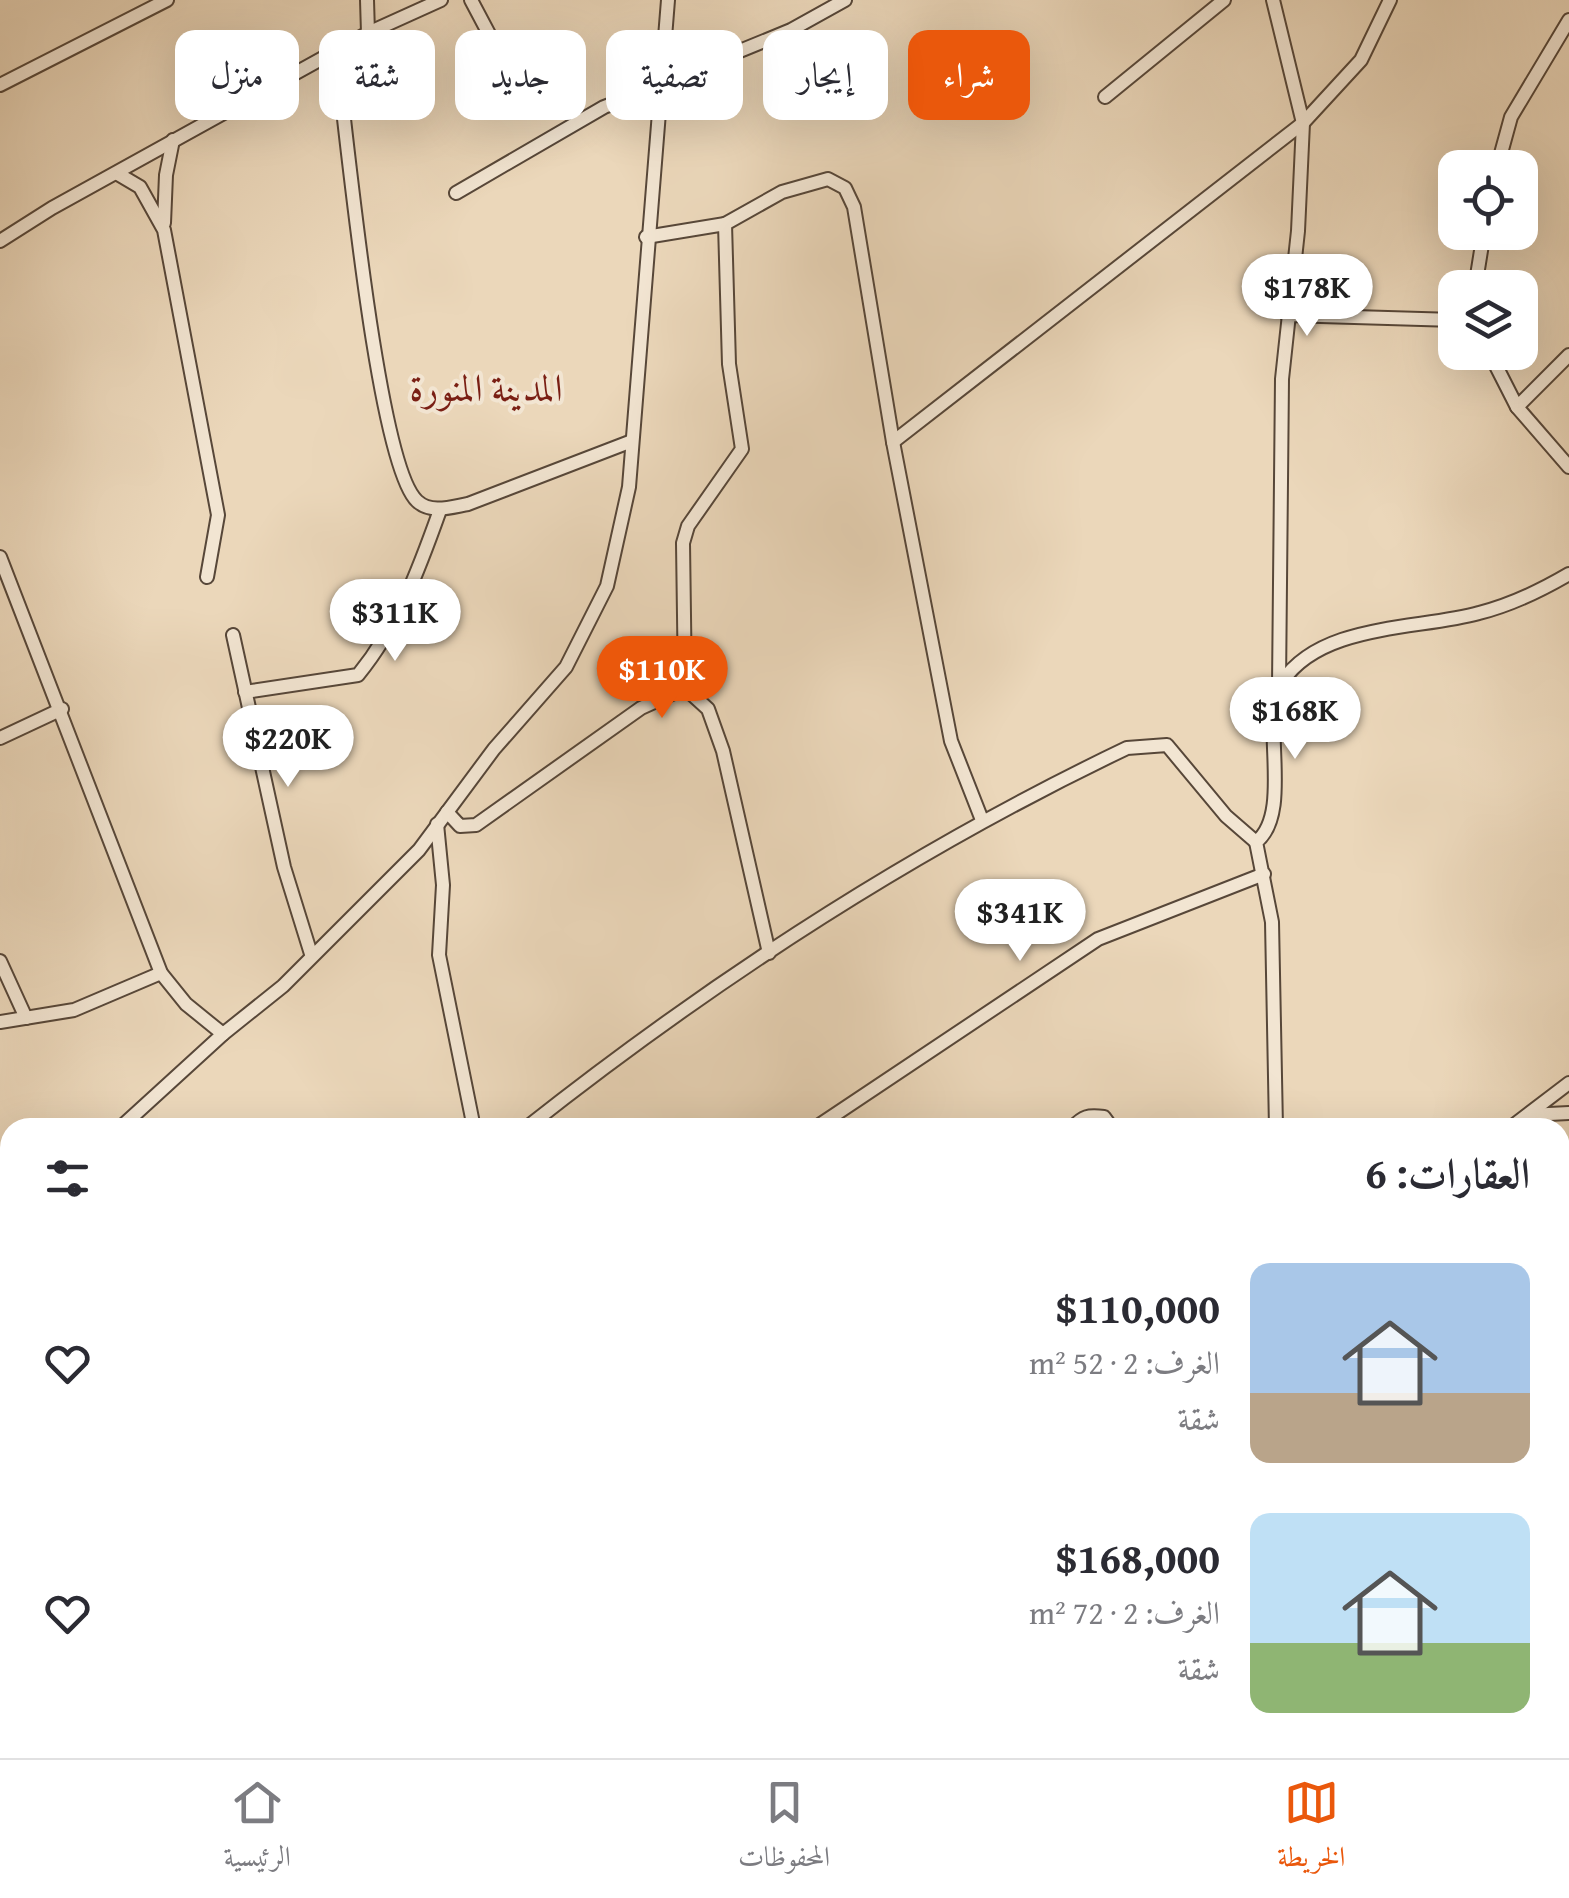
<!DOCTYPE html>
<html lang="ar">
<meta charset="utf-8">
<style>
:root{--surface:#fff;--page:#f7f7f7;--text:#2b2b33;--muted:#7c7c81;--line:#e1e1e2;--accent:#ea580c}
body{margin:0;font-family:"Gentium Book Plus",Amiri,serif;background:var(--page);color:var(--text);direction:rtl;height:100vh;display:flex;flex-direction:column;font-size:38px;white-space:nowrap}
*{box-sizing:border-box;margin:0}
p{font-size:32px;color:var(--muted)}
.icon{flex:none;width:55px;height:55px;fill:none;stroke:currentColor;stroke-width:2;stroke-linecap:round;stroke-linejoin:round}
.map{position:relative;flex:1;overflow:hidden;direction:ltr}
.sheet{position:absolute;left:0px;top:1118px;width:1570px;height:642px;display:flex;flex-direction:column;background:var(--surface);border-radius:30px 30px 0 0;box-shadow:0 10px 40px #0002;direction:rtl}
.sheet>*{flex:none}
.top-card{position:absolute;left:30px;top:30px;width:1000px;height:90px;direction:rtl;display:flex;gap:20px}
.controls{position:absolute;left:1438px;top:150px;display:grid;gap:20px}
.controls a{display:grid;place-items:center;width:100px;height:100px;border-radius:20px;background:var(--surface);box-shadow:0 10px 40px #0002;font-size:50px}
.price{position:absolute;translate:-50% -85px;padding:0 22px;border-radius:35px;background:#fff;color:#222;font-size:32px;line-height:65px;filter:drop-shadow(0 2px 5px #0008)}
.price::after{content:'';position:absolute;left:50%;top:60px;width:30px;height:22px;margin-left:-15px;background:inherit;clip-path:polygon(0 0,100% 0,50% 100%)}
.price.active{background:var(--accent);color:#fff}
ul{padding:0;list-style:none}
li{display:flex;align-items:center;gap:30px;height:250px;padding:0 40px}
li span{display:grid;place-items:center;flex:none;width:280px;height:200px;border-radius:20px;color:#555}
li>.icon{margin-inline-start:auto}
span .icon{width:120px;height:120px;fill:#fffc;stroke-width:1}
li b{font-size:42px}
h2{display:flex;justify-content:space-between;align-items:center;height:120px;padding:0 40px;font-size:42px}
.pill{padding:0 35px;border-radius:20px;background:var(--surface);box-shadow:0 10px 40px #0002;font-size:35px;line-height:90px}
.pill.active{background:var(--accent);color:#fff}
.dock{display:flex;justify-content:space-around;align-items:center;height:140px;border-top:2px solid var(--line);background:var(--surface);font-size:28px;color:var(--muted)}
.dock a{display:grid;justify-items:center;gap:5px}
.dock .active{color:var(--accent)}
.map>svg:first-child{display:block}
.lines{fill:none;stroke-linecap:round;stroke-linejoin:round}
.street-casing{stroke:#574739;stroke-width:16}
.street{stroke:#f2e5d2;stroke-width:12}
.labels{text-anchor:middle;stroke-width:8;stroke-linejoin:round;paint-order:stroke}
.neighbourhood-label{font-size:38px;fill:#7a1f14;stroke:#f2e5d2}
</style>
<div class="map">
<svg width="1569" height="1758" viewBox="0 0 1569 1758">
<rect width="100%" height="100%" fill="#ebd7ba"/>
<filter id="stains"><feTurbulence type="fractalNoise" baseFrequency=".002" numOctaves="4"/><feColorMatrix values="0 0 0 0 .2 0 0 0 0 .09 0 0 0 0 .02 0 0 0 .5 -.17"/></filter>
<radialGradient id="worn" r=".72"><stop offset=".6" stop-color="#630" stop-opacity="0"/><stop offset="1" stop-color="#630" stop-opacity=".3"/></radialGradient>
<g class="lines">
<defs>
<g id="street">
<polyline points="367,0 368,33"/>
<polyline points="471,0 516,85"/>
<polyline points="1273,0 1303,123 1298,231 1282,379 1279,685"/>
<path d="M 336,51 C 346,125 377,464 417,501 C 431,514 451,507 468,504 L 632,441"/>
<polyline points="659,84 791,30 845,0"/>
<polyline points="0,85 167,0"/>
<polyline points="1105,97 1224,0"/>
<polyline points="1497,168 1511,117 1569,20"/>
<polyline points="118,174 140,187 164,230 218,515 207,577"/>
<polyline points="456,193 604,107 638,94 657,101"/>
<polyline points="164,223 166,175 173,140"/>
<polyline points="725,224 782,192 828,179 845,188 854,207 893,442 951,741 982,820"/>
<polyline points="646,237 725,224 729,364 742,449 688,526 683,543 685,688"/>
<polyline points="0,241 52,208 368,33 441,0"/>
<polyline points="1475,288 1484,232"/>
<polyline points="1287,315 1455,320"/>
<polyline points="1489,352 1517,407 1569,355"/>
<polyline points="1517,407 1569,467"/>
<polyline points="893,442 1303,123 1361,60 1390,0"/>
<polyline points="0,557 161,973 186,1004 223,1034 283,986 419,850 494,749 566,667 607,586 629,487 668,0"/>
<polyline points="233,635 284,867 311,954"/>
<path d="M 245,692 L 358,675 C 398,626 419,569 440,510"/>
<polyline points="0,738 62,709"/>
<polyline points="447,812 460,826 476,825 641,708 685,688 708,709 723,751 769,953"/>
<polyline points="437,824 443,885 439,955 474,1128"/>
<polyline points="0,961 26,1018"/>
<polyline points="0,1022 74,1010 161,973"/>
<polyline points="1529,1115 1569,1113"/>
<polyline points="120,1128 223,1034"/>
<path d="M 526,1128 C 712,981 913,850 1127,748 L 1167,745 L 1226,816 L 1256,842"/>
<polyline points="815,1128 1098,939 1264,874"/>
<path d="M 1072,1128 C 1083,1116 1088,1115 1104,1117 L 1112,1128"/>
<path d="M 1276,1128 L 1272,922 L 1256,842 C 1294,813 1259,716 1282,682 C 1321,623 1418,630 1479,613 C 1511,605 1540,591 1569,574"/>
<polyline points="1510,1128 1569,1083"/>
<polyline points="0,1174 10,1186"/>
<polyline points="0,1243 10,1233"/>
<polyline points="0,1569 10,1557"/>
<polyline points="1560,1587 1569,1585"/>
<polyline points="1560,1705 1569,1705"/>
<polyline points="731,1750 734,1758"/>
<polyline points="1232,1750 1235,1758"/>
<polyline points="1481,1750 1482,1758"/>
<polyline points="149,1758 159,1750"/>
<polyline points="459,1758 463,1750"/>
<polyline points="1046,1758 1056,1750"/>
<polyline points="1455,1758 1469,1750"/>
</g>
</defs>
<use href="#street" class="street-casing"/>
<use href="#street" class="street"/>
</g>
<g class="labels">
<g class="neighbourhood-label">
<text x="486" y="401">المدينة المنورة</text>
</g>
</g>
<rect width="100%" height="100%" filter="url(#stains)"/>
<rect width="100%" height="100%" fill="url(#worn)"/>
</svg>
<div class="controls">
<a><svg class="icon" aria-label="locate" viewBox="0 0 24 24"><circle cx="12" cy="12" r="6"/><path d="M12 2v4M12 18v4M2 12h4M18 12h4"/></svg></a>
<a><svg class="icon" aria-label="layers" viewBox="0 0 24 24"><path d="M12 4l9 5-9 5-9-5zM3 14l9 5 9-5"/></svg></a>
</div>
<b class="price" style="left:1307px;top:339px">$178K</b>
<b class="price" style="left:395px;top:664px">$311K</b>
<b class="price active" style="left:662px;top:721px">$110K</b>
<b class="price" style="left:1295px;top:762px">$168K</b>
<b class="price" style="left:288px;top:790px">$220K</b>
<b class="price" style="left:1020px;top:964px">$341K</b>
<div class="top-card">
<a class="pill active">شراء</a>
<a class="pill">إيجار</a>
<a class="pill">تصفية</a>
<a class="pill">جديد</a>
<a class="pill">شقة</a>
<a class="pill">منزل</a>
</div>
<section class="sheet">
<h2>العقارات: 6<svg class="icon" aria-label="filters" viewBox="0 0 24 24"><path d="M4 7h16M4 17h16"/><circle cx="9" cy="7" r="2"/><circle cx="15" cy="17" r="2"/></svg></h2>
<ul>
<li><span style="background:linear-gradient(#a9c7e8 65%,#b9a48a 0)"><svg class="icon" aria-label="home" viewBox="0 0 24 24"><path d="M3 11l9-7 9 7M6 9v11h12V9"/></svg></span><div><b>$110,000</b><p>الغرف: 2 · 52 m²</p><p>شقة</p></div><svg class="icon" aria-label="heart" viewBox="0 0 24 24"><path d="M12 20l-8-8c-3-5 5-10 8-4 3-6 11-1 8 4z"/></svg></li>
<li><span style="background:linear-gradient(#bfe0f5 65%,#8fb573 0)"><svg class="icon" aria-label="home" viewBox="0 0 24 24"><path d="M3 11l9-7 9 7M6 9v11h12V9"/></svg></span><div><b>$168,000</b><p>الغرف: 2 · 72 m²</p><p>شقة</p></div><svg class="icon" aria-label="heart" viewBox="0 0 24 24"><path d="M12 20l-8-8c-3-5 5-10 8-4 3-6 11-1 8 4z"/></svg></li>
</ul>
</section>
</div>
<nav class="dock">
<a class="active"><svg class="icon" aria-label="map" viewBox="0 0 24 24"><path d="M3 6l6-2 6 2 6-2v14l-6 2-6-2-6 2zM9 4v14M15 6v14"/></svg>الخريطة</a>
<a><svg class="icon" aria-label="saved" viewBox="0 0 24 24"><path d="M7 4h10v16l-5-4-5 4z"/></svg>المحفوظات</a>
<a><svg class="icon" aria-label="home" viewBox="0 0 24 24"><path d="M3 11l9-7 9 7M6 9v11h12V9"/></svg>الرئيسية</a>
</nav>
